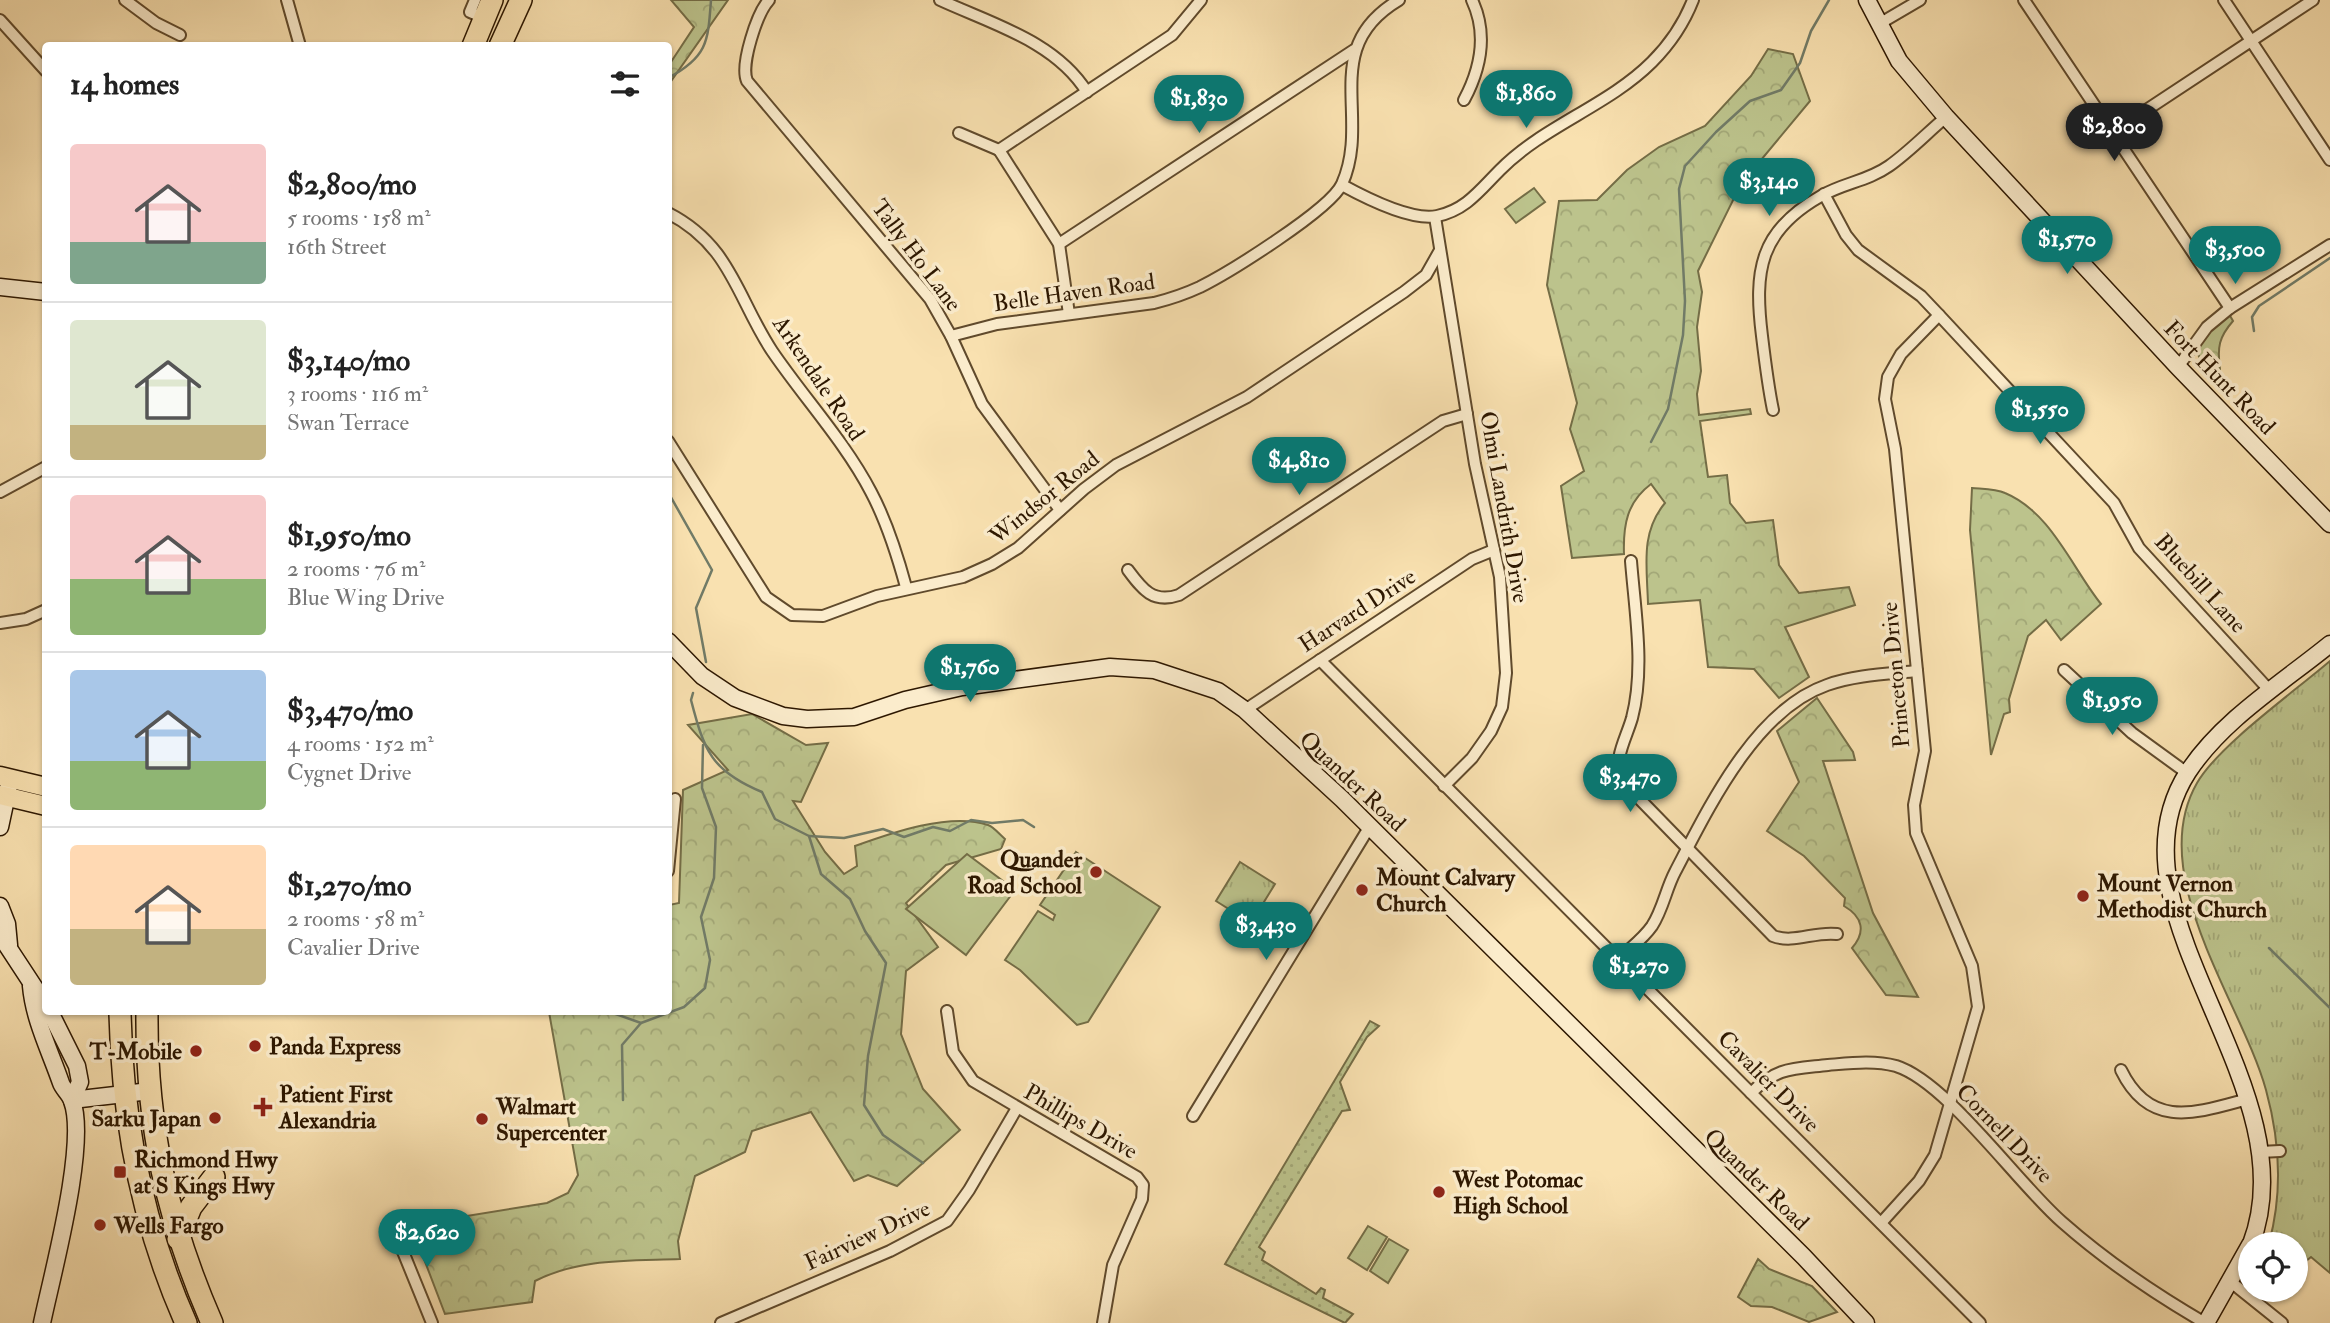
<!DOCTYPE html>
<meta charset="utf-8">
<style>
:root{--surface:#fff;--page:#f2f2f2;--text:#222;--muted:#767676;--line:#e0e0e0;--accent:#0f766e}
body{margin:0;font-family:"IM FELL Double Pica",serif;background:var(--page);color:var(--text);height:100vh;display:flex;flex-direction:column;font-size:26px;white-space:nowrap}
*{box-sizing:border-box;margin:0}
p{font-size:23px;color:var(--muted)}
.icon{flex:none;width:38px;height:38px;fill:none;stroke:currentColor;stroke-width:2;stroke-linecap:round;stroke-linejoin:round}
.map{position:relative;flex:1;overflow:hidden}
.panel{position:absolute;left:42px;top:42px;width:630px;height:973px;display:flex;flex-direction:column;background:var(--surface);border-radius:7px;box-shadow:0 2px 5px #0004}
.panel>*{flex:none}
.fabs{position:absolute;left:2238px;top:1232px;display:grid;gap:14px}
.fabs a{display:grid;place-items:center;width:70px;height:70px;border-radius:50%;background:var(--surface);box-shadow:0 2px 5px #0004;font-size:35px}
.price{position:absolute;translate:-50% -60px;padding:0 16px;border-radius:24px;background:var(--accent);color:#fff;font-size:23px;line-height:46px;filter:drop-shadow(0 2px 4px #0008)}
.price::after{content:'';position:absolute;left:50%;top:42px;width:21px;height:16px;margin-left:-10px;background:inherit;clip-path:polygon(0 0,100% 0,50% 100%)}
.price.current{background:#222;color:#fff}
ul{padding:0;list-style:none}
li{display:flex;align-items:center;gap:21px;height:175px;padding:0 28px}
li+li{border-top:2px solid var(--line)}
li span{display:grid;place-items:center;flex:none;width:196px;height:140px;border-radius:7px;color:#555}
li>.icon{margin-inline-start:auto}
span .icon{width:84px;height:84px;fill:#fffc;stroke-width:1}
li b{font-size:30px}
h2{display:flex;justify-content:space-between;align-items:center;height:84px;padding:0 28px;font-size:30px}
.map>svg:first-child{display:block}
.grass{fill:url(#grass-dots);stroke:#746d46;stroke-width:2}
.forest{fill:url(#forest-crowns);stroke:#746d46;stroke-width:2}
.park{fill:url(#park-tufts);stroke:#746d46;stroke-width:2}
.garden{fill:#bcc38c;stroke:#746d46;stroke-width:2}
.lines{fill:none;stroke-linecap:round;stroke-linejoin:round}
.stream{stroke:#717b67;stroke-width:2.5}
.street-casing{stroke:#604a2c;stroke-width:14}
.secondary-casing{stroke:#2d1700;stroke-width:19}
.primary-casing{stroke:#2d1700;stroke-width:21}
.highway-casing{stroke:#2d1700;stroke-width:24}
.street{stroke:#fbeccc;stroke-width:10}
.secondary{stroke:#fbeccc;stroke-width:16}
.primary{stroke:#f9e1b0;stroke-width:18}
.highway{stroke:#f9e1b0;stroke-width:21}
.poi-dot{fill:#8f2418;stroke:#fbeccc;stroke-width:2.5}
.labels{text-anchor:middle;stroke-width:7;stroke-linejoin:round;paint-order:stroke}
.street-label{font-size:23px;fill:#2d1700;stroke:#fbeccc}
.poi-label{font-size:23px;font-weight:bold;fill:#2d1700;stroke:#fbeccc;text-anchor:start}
</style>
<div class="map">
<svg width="2330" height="1323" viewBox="0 0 2330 1323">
<defs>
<pattern id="grass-dots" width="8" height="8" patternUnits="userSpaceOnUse" patternTransform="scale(1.75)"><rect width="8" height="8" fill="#bcc38c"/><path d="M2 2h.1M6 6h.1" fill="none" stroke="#a2a777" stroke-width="1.8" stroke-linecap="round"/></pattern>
<pattern id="forest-crowns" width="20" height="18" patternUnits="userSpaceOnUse" patternTransform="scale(1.75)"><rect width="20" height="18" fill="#bcc38c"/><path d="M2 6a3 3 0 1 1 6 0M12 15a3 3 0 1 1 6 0" fill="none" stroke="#a2a777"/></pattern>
<pattern id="park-tufts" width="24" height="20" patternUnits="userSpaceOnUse" patternTransform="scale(1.75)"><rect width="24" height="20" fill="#bcc38c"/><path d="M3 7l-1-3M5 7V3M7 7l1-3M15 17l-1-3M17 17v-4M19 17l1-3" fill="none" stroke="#a2a777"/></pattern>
</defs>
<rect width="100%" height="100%" fill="#f9e1b0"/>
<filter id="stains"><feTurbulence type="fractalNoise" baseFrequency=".00286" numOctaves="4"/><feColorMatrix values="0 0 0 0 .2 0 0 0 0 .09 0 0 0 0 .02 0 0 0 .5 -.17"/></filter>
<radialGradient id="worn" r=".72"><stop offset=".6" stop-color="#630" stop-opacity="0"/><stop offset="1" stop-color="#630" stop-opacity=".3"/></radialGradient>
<polygon class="grass" points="1370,1021 1379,1026 1367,1037 1340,1082 1350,1110 1342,1111 1259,1247 1265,1252 1262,1260 1316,1294 1321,1288 1325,1290 1323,1298 1353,1314 1345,1323 1225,1264"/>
<g class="forest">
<polygon points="671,0 728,0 669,84 669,65 694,27"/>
<path d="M 1768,49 L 1793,54 L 1810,101 L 1741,184 L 1698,271 L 1702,292 L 1697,327 L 1701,371 L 1697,394 L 1699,415 L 1750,409 L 1751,414 L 1700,421 L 1708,477 L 1727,475 L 1730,503 L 1746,523 L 1773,520 L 1779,565 L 1799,593 L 1849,587 L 1855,605 L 1785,627 L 1809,677 L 1779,698 L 1754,669 L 1708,667 L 1700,600 L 1648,604 C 1647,566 1640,533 1665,503 L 1651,484 C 1627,502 1623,525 1624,554 L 1572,558 L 1561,486 L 1584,471 L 1570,429 L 1577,403 L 1547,285 L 1559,201 L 1597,200 L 1627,170 L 1659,147 L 1705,126 L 1751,76 Z"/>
<path d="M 2229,314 L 2233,321 C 2219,337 2217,347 2220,369 L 2215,373 C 2179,352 2209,331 2229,314 Z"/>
<path d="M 1972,488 C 1982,489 1996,489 2005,493 C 2051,512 2072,568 2101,604 L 2061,640 L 2046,620 L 2028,636 L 2009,699 L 2010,712 L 2004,714 L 1991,755 L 1970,530 Z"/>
<path d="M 1817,698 L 1853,752 L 1855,760 L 1823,761 L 1873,913 L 1918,997 L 1886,995 L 1852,948 C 1866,932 1863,917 1844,906 L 1845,898 L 1804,856 L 1767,831 L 1799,782 L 1777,731 Z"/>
<path d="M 752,714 L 806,745 L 828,743 L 801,802 L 793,801 L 825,852 L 844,874 L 857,866 L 855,846 C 891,833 950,812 988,825 C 994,827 1000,835 1005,839 L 1001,849 L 946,865 L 906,903 L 938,947 L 906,971 L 901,1034 L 923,1089 L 960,1130 L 897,1186 L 868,1175 L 854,1181 L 811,1112 L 752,1131 L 745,1152 L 695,1176 L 678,1241 L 680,1259 C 630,1261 580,1258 535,1281 L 532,1302 L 445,1314 L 411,1225 L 547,1203 L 568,1193 L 578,1175 L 549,1012 L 668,1012 L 669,905 L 679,903 L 683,790 L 728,770 L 688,725 Z"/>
<polygon points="1758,1259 1769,1269 1812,1286 1837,1312 1809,1322 1772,1307 1751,1306 1738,1297"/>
</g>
<g class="park">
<path d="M 2330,661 L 2330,1273 L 2311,1257 L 2306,1261 L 2296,1256 L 2296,1244 L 2269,1243 C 2283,1192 2280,1141 2266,1090 C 2242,1003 2144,875 2197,783 C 2219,745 2294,692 2330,661 Z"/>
<polygon points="1240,862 1275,884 1251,923 1216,901"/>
</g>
<g class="garden">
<polygon points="1534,188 1545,202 1516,223 1505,209"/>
<polygon points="1076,852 1160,907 1088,1022 1077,1025 1020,970 1005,960 1038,911 1053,920 1055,915 1040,905"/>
<polygon points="967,854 1015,890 966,955 906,909"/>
<polygon points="1368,1226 1387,1237 1367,1270 1348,1258"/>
<polygon points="1389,1239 1408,1250 1388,1283 1370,1271"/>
</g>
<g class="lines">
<g class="stream">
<path d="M 668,78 C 708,57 708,41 711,0"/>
<polyline points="2254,331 2252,317 2259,306 2330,258"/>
<polyline points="1651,442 1668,409 1683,335 1685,301 1679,189 1685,166 1716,132 1750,101 1781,90 1800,63 1811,31 1829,0"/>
<polyline points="668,492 712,570 696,608 706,662"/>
<path d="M 693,693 L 691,700 C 704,750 711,771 762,792 L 775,819 L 809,836 L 821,874 L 850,899 L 865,931 L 886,963 L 868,1056 L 864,1105 L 883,1135 L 923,1163"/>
<polyline points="809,836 844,838 883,829 904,837 933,827 950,831 971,820 992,823 1023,820 1034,827"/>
<polyline points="2269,948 2330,1008"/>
<polyline points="610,1012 641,1023 684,1007 705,988 710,960 701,917 714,878 716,827 702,788 703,745"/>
<polyline points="623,1100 622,1045 641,1023"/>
</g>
<defs>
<g id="street">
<polyline points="125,0 156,23 180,35"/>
<polyline points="287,0 300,46"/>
<polyline points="475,0 470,12 484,18"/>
<path d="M 769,0 C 757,13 740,65 747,81 L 930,299 L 951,336 L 982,404 L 1060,510"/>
<path d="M 940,0 C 992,24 1055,41 1087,92"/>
<polyline points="2024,0 2230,308"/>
<polyline points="2224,0 2330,160"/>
<polyline points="0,20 46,71"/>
<polyline points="1879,24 1920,0"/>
<path d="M 1464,100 C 1481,68 1488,34 1472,0"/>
<polyline points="2113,132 2313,0"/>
<polyline points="959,133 999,150"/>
<polyline points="999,150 1172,35 1201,0"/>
<polyline points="999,150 1059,244 1069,314"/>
<path d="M 1342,185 C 1364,197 1411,221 1437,216 C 1466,210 1480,190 1500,170 C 1543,126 1608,106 1652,62 C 1670,44 1684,23 1693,0"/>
<polyline points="1824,194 1846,235 1858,250 1921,296 1939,315 2114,503 2139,548 2271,692"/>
<path d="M 668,213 C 731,245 737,298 772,351 C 804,398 845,442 871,492 C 887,522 897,554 906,587"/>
<polyline points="1435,217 1475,464 1500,577 1506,673 1502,707 1491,731 1472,758 1444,786"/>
<polyline points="1059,244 1354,50"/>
<path d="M 951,336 L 997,324 L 1154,303 C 1170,299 1185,294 1200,287 C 1228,273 1330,210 1342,184 C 1372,117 1318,48 1399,0"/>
<polyline points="2178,367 2207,327 2230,308 2330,245"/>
<path d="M 1773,410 C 1768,386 1765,361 1762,336 C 1754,271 1759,231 1821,196 C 1843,183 1868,181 1889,166 C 1909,152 1927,133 1946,117"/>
<polyline points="668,441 766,597 792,615 823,616 877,596 963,577 992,564 1018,548 1084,489 1116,465 1247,397 1404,292 1426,275 1439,252"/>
<polyline points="0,492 46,467"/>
<path d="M 1631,561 C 1635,612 1645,668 1632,718 C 1626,739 1613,759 1621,780 L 1773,936 C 1794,944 1814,931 1837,934"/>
<path d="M 1128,570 C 1142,589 1153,604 1179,595 L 1443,421 L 1467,414"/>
<polyline points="0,623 26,619 46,610"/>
<polyline points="1320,660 1980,1323"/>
<polyline points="2064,670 2132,733 2187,773"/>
<polyline points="1245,710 1472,559 1494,550"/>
<polyline points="668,871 675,799"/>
<path d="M 1618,960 C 1629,949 1643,939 1652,926 C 1663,909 1666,889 1675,872 C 1709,807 1755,710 1827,685 C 1855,675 1887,674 1917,671"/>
<polyline points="947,1011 953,1052 973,1081 1137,1177 1143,1185 1142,1199 1113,1265 1103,1323"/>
<path d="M 2121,1070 C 2150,1130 2196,1113 2248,1099"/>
<path d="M 1751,1093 C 1777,1067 1792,1069 1828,1065 C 1851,1063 1874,1060 1896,1066 C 1947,1082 2018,1184 2062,1222 C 2105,1260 2155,1294 2205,1323"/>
<polyline points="1193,1116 1370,826"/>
<polyline points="2260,1152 2280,1151"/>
<polyline points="1881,1223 1919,1181 1935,1155 1978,1007 1972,966 1916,833 1914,805 1925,751 1895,449 1885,399 1888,377 1901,354 1939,315"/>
<polyline points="393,1227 432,1323"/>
<polyline points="2231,1282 2282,1323"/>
<polyline points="721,1323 890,1251 947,1221 969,1190 1017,1108"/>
</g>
<g id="secondary">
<polyline points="1867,0 1899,61 1946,117 2178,367 2330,524"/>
<polyline points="0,287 46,292"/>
<polyline points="668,641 702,676 735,698 783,716 807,719 854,717 905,700 962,687 1110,667 1154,670 1218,691 1245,710 1342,799 1804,1257 1866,1323"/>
<polyline points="0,827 9,785"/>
<polyline points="0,906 7,924 9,945"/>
<polyline points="0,935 46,1005"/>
<path d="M 31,986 C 34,1020 50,1051 61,1083 C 63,1089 70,1094 72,1101 C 88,1143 52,1275 42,1323"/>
<polyline points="50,1012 77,1066 80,1082 72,1100"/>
<polyline points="72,1100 150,1091"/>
<path d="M 2251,1244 C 2312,1085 2098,911 2188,772 C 2222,720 2282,683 2330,644"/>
<polyline points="2206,1323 2250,1245"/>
</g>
<g id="primary">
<polyline points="0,776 46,787"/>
<polyline points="0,795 46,806"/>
</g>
<g id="highway">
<polyline points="473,46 492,0"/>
<polyline points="500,46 521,0"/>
<path d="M 120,1012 C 122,1119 142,1224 186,1323"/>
<path d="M 147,1012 C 146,1125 167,1220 212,1323"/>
<polyline points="178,1239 191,1207 214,1177"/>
</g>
</defs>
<use href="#street" class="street-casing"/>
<use href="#secondary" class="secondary-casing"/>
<use href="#primary" class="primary-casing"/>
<use href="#highway" class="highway-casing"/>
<use href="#street" class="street"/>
<use href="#secondary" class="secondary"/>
<use href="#primary" class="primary"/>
<use href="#highway" class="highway"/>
</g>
<g class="poi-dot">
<circle cx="1096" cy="872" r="7"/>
<circle cx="1362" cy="890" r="7"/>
<circle cx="2083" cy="896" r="7"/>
<circle cx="255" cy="1046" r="7"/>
<circle cx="196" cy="1051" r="7"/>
<path d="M259.5 1096.5h7v7h7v7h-7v7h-7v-7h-7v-7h7z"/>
<circle cx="215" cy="1118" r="7"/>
<circle cx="482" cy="1119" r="7"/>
<rect x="113" y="1165" width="14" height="14" rx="3.5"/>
<circle cx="1439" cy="1192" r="7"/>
<circle cx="100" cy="1225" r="7"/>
</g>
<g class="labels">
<g class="street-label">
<text transform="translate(917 255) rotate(53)" y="8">Tally Ho Lane</text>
<text transform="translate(1074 292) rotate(-8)" y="8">Belle Haven Road</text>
<text transform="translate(2220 377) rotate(46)" y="8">Fort Hunt Road</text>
<text transform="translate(819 378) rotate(56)" y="8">Arkendale Road</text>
<text transform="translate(1044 497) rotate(-39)" y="8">Windsor Road</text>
<text transform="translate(1505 507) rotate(80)" y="8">Olmi Landrith Drive</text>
<text transform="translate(2201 583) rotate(48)" y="8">Bluebill Lane</text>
<text transform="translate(1357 610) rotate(-33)" y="8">Harvard Drive</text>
<text transform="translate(1895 675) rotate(-95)" y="8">Princeton Drive</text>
<text transform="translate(1353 781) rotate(43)" y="8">Quander Road</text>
<text transform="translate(1769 1081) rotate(45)" y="8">Cavalier Drive</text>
<text transform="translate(1081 1121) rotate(30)" y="8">Phillips Drive</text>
<text transform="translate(2005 1133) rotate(46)" y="8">Cornell Drive</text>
<text transform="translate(1757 1179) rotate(44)" y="8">Quander Road</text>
<text transform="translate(867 1235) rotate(-25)" y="8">Fairview Drive</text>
</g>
<g class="poi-label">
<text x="1082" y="867" text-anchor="end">Quander<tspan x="1082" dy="26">Road School</tspan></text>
<text x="1376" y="885">Mount Calvary<tspan x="1376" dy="26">Church</tspan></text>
<text x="2097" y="891">Mount Vernon<tspan x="2097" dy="26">Methodist Church</tspan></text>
<text x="269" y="1054">Panda Express</text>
<text x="182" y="1059" text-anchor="end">T-Mobile</text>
<text x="279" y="1102">Patient First<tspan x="279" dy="26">Alexandria</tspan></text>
<text x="496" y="1114">Walmart<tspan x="496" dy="26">Supercenter</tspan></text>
<text x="201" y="1126" text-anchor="end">Sarku Japan</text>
<text x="134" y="1167">Richmond Hwy<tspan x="134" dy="26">at S Kings Hwy</tspan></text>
<text x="1453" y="1187">West Potomac<tspan x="1453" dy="26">High School</tspan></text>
<text x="114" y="1233">Wells Fargo</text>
</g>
</g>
<rect width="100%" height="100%" filter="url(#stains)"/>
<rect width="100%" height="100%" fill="url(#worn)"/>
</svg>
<div class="fabs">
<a><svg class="icon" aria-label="locate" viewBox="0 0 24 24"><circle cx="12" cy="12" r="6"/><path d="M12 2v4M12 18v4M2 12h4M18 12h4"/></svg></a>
</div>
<b class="price" style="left:1526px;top:130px">$1,860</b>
<b class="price" style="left:1199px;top:135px">$1,830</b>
<b class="price current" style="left:2114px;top:163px">$2,800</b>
<b class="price" style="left:1769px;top:218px">$3,140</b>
<b class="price" style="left:2067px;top:276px">$1,570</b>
<b class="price" style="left:2235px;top:286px">$3,500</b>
<b class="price" style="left:2040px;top:446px">$1,550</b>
<b class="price" style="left:1299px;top:497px">$4,810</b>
<b class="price" style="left:970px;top:704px">$1,760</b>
<b class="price" style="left:2112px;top:737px">$1,950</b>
<b class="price" style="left:1630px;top:814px">$3,470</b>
<b class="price" style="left:1266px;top:962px">$3,430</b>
<b class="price" style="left:1639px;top:1003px">$1,270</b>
<b class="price" style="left:427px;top:1269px">$2,620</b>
<section class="panel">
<h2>14 homes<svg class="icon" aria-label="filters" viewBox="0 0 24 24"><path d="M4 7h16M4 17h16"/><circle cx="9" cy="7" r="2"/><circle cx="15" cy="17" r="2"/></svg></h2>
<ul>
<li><span style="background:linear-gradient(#f6c9c9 70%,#7fa58c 0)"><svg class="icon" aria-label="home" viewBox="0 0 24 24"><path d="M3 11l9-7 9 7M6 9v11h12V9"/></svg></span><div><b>$2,800/mo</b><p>5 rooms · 158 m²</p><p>16th Street</p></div></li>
<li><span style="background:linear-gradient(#dfe7d0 75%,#c2b280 0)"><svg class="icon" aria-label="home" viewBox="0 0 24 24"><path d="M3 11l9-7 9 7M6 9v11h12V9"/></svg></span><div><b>$3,140/mo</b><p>3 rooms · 116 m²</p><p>Swan Terrace</p></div></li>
<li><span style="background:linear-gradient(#f6c9c9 60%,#8fb573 0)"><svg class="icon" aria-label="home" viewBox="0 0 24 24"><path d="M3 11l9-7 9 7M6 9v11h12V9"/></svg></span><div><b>$1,950/mo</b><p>2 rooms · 76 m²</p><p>Blue Wing Drive</p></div></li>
<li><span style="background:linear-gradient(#a9c7e8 65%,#8fb573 0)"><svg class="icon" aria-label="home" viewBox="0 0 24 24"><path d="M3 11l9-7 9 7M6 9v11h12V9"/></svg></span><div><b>$3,470/mo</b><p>4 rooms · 152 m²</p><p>Cygnet Drive</p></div></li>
<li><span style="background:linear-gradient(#ffd9b3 60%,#c2b280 0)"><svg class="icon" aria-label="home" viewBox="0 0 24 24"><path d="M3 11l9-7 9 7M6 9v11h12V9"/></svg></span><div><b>$1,270/mo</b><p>2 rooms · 58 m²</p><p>Cavalier Drive</p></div></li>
</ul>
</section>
</div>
